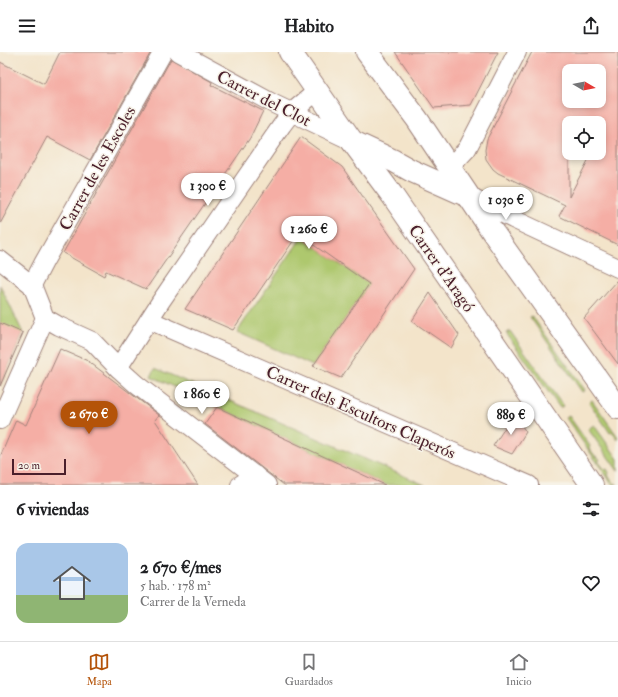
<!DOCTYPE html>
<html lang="es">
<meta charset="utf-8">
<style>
:root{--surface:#fff;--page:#f6f6f6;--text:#202124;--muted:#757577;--line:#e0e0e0;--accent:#b45309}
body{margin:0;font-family:"IM FELL Double Pica",serif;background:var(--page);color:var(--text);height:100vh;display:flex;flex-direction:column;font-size:15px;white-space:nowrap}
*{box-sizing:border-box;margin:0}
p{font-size:13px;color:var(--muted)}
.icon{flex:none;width:22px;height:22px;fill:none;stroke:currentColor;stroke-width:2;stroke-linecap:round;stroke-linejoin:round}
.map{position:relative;height:433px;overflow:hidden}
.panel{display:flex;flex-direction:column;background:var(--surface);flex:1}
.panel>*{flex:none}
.needle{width:26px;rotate:100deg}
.buttons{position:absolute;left:562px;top:12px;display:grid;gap:8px}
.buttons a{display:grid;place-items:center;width:44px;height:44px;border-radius:8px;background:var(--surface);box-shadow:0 2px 6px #0003;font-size:20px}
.scale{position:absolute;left:12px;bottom:10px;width:54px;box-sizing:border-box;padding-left:4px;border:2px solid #4a1f2b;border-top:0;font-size:11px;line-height:14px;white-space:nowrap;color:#4a1f2b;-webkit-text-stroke:3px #f7f3e8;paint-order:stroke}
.price{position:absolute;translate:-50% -34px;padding:0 9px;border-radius:14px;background:#fff;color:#222;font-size:13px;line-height:26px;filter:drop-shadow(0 1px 2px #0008)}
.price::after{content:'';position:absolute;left:50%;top:24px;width:12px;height:9px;margin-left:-6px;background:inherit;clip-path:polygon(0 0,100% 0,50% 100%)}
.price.current{background:var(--accent);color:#fff}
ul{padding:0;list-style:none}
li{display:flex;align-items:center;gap:12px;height:100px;padding:0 16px}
li span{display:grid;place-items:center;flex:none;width:112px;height:80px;border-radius:12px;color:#555}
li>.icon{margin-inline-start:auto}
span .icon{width:48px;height:48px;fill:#fffc;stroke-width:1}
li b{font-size:17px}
h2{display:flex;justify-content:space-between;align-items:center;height:48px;padding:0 16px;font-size:17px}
header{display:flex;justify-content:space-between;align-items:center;height:52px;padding:0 16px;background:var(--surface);font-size:18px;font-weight:800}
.tabs{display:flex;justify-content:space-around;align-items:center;height:56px;border-top:1px solid var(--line);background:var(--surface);font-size:11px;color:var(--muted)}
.tabs a{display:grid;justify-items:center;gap:2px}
.tabs .current{color:var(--accent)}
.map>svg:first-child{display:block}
.green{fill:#aec86e;stroke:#7c744c}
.building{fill:#f5aea5;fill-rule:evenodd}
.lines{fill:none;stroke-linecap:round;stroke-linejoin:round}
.minor-casing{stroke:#9e827a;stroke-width:20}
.tertiary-casing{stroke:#9e827a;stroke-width:24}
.minor{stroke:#fff;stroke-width:18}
.tertiary{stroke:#fff;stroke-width:22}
.labels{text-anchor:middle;stroke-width:3;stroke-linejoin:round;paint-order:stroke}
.street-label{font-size:17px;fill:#4a1f2b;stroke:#f7f3e8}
</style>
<header><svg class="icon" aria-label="menu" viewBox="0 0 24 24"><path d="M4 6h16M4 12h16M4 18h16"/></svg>Habito<svg class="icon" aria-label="share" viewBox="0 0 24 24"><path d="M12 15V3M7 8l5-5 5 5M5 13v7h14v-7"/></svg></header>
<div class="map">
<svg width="618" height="433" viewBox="0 0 618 433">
<rect width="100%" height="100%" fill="#f7f3e8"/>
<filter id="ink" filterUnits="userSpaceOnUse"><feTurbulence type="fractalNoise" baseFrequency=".025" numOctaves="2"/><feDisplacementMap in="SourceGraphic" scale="8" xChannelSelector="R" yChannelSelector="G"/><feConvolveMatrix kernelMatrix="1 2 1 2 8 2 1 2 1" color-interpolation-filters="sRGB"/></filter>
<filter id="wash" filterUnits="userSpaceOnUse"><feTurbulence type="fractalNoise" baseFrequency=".012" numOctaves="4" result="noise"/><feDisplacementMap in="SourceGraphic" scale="16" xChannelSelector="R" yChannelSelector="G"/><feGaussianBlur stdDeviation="0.9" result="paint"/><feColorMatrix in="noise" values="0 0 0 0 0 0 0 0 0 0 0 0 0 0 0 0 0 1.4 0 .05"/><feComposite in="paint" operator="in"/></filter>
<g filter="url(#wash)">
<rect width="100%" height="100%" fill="#f3e4ca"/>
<g class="green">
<polygon points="302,185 369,232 313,314 237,280"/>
<polygon points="0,233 23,281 0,334"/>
<polygon points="532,264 585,338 582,340 530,265"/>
<polygon points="510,279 563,354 560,356 506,281"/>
<polygon points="155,316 425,433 385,433 151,324"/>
<polygon points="592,348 618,385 618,388 612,380 610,381 589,350"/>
<polygon points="569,364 590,394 589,396 596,405 597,404 600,408 598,409 605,418 607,417 609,421 608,423 615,432 616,431 617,433 613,433 566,366"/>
<polygon points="594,373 618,407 618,419 588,377"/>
</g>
<g id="blocks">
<g class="building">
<polygon points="60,0 151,0 90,108 47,85 0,172 0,10 44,32"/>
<polygon points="395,0 498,0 471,53 434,56"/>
<path d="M 532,0 L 618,0 L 618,193 L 559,164 L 565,153 L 498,121 L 493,117 L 486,107 L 485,98 L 487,87 ZM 569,19 L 599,19 L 599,49 L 569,49 ZM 569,71 L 599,71 L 599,101 L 592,101 L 569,145 Z"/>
<polygon points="171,7 212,30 211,33 263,59 250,86 146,237 106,219 104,224 63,201"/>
<polygon points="301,85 342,115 414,217 341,326 313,314 369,232 298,182 233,278 185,257"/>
<polygon points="618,228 618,312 584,266"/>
<polygon points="430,241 459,283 451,296 412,269"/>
<polygon points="0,271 23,281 0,334"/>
<polygon points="60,297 88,309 159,363 155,368 198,433 0,433 0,405 16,368 26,373"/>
<polygon points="217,355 327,406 385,433 284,433 205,372"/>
<polygon points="514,362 526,380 512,402 493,394"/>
</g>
</g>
</g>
<g filter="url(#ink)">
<use href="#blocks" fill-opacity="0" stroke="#9e827a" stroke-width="1"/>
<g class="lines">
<defs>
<g id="minor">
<polyline points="178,0 274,52 352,89"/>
<polyline points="449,116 467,97 517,0"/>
<polyline points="468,144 513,167 618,216"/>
<polyline points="0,208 32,233 45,266 59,274 92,289 118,316 137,333 267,433"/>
<polyline points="32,233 44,210 163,0"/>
<polyline points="149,268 529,433"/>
<polyline points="118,316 161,249 282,73 291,61 317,39"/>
<polyline points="0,368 45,266"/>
<polyline points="240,433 255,423"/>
</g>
<g id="tertiary">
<polyline points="290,0 352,89 392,143 592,433"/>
<polyline points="367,0 417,67 494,182 618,356"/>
<polyline points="353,90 394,109 412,119 468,144"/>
</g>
</defs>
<use href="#minor" class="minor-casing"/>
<use href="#tertiary" class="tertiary-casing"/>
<use href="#minor" class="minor"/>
<use href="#tertiary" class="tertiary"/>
</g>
</g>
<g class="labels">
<g class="street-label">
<text transform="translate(264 46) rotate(27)" y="6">Carrer del Clot</text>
<text transform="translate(97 116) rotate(-61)" y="6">Carrer de les Escoles</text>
<text transform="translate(442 216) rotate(55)" y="6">Carrer d'Aragó</text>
<text transform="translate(361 360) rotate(24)" y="6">Carrer dels Escultors Claperós</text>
</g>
</g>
</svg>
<div class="buttons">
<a><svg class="needle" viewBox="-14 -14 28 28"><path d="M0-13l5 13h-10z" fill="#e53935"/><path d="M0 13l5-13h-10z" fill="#757577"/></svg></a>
<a><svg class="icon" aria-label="locate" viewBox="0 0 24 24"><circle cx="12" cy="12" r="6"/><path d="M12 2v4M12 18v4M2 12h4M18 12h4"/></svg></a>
</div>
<div class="scale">20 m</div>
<b class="price" style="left:208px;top:155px">1 300 €</b>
<b class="price" style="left:506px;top:169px">1 030 €</b>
<b class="price" style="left:309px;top:198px">1 260 €</b>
<b class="price" style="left:202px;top:363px">1 860 €</b>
<b class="price current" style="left:89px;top:383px">2 670 €</b>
<b class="price" style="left:511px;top:384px">889 €</b>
</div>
<section class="panel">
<h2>6 viviendas<svg class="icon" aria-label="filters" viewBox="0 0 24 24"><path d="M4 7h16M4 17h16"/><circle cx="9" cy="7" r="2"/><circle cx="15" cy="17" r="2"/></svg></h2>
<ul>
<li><span style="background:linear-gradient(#a9c7e8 65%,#8fb573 0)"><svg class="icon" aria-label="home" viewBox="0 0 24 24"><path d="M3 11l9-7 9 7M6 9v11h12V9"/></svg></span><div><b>2 670 €/mes</b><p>5 hab. · 178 m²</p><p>Carrer de la Verneda</p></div><svg class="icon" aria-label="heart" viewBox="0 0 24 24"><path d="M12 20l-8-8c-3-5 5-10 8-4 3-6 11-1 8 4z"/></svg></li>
</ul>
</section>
<nav class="tabs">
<a class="current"><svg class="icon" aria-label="map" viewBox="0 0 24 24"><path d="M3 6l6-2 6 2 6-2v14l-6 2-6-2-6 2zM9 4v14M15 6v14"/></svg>Mapa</a>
<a><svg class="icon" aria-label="saved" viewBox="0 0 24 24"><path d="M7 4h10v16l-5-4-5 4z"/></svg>Guardados</a>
<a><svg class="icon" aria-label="home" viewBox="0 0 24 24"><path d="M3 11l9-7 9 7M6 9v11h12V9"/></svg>Inicio</a>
</nav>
